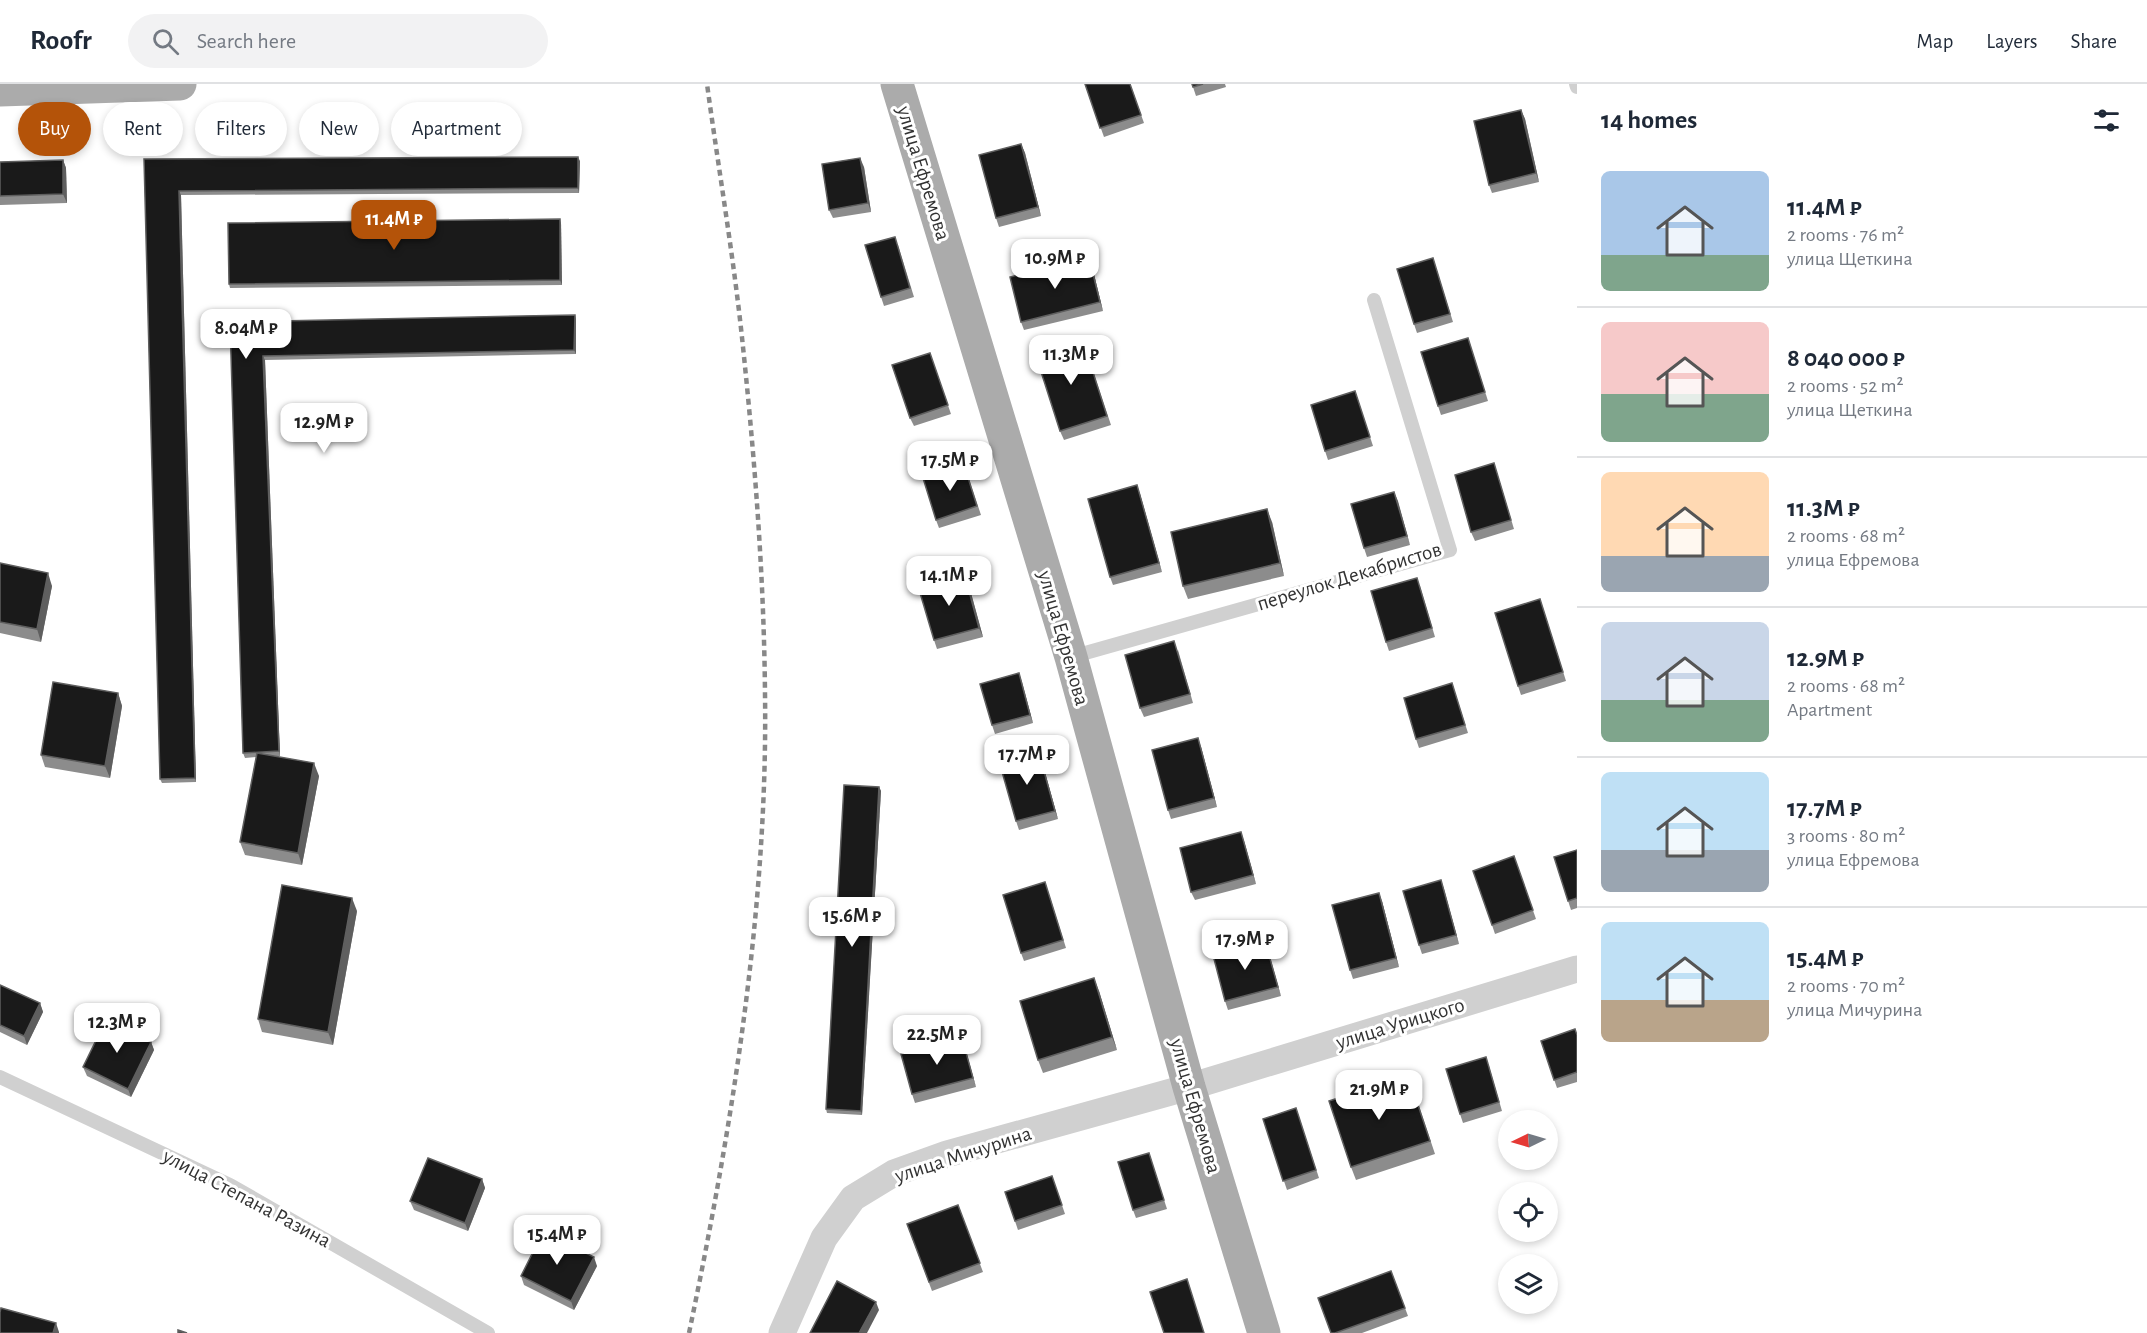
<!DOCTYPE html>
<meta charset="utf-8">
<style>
:root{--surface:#fff;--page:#f2f2f3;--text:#1f2937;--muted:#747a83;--line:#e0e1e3;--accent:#b45309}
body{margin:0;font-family:"Alegreya Sans",sans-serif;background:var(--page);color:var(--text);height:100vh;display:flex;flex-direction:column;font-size:22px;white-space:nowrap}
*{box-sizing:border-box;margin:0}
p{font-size:20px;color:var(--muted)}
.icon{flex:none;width:33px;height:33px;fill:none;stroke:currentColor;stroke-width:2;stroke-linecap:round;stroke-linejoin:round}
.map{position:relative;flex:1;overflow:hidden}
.details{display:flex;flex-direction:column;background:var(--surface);width:570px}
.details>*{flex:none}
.guide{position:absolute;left:18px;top:18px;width:570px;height:54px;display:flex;gap:12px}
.needle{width:39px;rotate:265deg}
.controls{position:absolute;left:1498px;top:1026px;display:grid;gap:12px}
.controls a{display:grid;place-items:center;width:60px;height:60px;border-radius:50%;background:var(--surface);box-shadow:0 3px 9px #0003;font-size:30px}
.price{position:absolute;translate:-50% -51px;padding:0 14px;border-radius:12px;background:#fff;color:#222;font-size:20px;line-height:39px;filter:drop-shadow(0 2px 3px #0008)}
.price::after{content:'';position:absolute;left:50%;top:36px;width:18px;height:14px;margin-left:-9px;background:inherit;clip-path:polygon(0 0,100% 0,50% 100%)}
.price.active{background:var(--accent);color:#fff}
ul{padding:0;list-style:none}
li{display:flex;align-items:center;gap:18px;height:150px;padding:0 24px}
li+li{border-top:2px solid var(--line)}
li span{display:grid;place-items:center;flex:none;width:168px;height:120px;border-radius:9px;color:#555}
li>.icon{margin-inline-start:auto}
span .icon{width:72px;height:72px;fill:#fffc;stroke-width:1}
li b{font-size:26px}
h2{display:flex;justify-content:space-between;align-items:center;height:72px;padding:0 24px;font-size:26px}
.chip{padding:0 21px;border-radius:27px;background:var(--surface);box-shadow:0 3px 9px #0003;font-size:21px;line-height:54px}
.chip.active{background:var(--accent);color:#fff}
header{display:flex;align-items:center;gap:36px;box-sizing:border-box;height:84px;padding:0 30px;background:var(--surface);border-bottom:2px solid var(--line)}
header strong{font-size:28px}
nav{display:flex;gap:33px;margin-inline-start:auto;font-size:21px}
.search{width:420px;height:54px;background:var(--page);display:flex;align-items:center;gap:15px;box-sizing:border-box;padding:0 21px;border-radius:33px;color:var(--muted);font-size:22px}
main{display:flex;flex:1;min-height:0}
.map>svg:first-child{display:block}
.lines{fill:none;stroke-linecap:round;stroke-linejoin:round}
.service{stroke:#d0d0d0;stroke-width:14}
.minor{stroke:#d0d0d0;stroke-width:27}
.primary{stroke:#ababab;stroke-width:33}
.rail{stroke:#888;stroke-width:4.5;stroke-dasharray:6 4.5;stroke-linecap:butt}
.wall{fill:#8c8c8c}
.shaded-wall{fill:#5f5f5f}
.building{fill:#1a1a1a;stroke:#5f5f5f;stroke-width:1.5}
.labels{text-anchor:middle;stroke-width:6;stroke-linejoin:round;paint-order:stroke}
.street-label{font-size:21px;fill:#333;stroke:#fff}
</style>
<header>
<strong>Roofr</strong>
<div class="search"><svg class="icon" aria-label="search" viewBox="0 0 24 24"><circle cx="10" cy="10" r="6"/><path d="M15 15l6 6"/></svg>Search here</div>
<nav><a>Map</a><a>Layers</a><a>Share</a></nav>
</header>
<main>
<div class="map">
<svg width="1577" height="1249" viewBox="0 0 1577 1249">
<rect width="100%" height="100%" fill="#fff"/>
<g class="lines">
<g class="service">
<polyline points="1576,0 1577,3"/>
<polyline points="1071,573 1450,466 1374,216"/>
<polyline points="0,993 230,1101 488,1249"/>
</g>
<polyline class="minor" points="782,1249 824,1154 853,1114 894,1089 947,1070 1189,1003 1577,885"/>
<g class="primary">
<polyline points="897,0 1071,573 1189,1003 1264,1249"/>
<polyline points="0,6 180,0"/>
</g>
<path class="rail" d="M 689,1249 C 732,1043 768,821 765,610 C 764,494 755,378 743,263 C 734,175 719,88 707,0"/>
</g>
<g class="wall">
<polygon points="1085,0 1130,0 1144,39 1104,53"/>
<polygon points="1192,0 1225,0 1226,3 1196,12"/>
<polygon points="1521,26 1525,35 1539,98 1492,109 1489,101"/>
<polygon points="1021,60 1025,69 1041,132 999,143 996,134"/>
<polygon points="144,75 580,77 579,109 181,111 196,698 162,699 160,695"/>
<polygon points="63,76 66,84 67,119 0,121 0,78"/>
<polygon points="864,83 871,128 833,134 829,126"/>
<polygon points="561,139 562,201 230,204 229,200"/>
<polygon points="898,161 914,213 884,222 881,213"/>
<polygon points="1433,174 1453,238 1417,249 1414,240"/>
<polygon points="1092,182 1103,227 1024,246 1021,238"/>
<polygon points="575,231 576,235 576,270 265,276 280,672 276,672 319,692 302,781 245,771 240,758 256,673 245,674 243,669 230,238"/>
<polygon points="1468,254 1488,317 1441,331 1438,322"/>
<polygon points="1083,257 1111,341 1064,356 1060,347"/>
<polygon points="930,269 951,330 914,342 910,334"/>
<polygon points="1355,307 1373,362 1328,376 1325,367"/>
<polygon points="1494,379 1514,445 1475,457 1471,448"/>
<polygon points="967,389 981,431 939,444 936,436"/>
<polygon points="1394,408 1410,461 1367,473 1364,464"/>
<polygon points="1140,410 1162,488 1113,501 1110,493"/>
<polygon points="1272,438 1284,492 1188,515 1183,502"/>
<polygon points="0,479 52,502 41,558 0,549"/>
<polygon points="968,498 983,553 937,565 934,556"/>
<polygon points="1420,502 1435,553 1389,567 1386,558"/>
<polygon points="1543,524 1566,597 1521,611 1518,602"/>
<polygon points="1178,566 1193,619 1144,633 1140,624"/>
<polygon points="1019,589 1033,639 995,650 992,641"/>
<polygon points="1452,599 1468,649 1419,664 1416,655"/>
<polygon points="118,609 122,622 110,694 45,683 41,671"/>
<polygon points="1201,663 1217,723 1171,735 1168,726"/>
<polygon points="1041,674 1058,735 1019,746 1016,737"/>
<polygon points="879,703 881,707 862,1031 827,1029 826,1025"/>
<polygon points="1244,757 1256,800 1195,816 1191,808"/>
<polygon points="1577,766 1577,824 1571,826 1554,773"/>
<polygon points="1514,772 1536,835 1495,850 1492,841"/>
<polygon points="1441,796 1459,860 1422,870 1419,861"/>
<polygon points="1048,807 1066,864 1024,877 1021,869"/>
<polygon points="1382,817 1399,883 1353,895 1350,886"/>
<polygon points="357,827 333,961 262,948 258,935"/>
<polygon points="1265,857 1281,912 1228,926 1225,917"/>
<polygon points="0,901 40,919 43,928 27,961 0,948"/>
<polygon points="1099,907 1117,966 1043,989 1038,976"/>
<polygon points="1577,951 1577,998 1557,1004 1541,957"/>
<polygon points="962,954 976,1003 915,1019 912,1010"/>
<polygon points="151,958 154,966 131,1013 87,992 83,983"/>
<polygon points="1489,982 1502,1027 1463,1039 1460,1030"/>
<polygon points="1413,1004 1435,1070 1356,1096 1351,1083"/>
<polygon points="1296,1024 1319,1094 1287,1106 1263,1035"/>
<polygon points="1149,1069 1167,1125 1136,1134 1133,1126"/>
<polygon points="1052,1092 1065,1130 1018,1146 1005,1108"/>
<polygon points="482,1095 485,1104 468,1147 414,1126 410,1117"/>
<polygon points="958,1121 983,1188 932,1207 907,1140"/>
<polygon points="597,1182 574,1226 524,1201 521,1192"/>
<polygon points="1391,1187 1408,1232 1362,1249 1331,1249"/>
</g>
<g class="shaded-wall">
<polygon points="1521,26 1525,35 1539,98 1536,89"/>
<polygon points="1021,60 1025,69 1041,132 1038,123"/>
<polygon points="578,73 580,77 579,109 578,104"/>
<polygon points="860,74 864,83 871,128 868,119"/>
<polygon points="63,76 66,84 67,119 63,110"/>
<polygon points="179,107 181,111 196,698 195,694"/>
<polygon points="560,135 561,139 562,201 560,196"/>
<polygon points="1089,174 1092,182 1103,227 1100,218"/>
<polygon points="575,231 576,235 576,270 574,266"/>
<polygon points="263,272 265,276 280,672 279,667"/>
<polygon points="1137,401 1140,410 1162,488 1159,479"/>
<polygon points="1394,408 1398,417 1410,461 1407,452"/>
<polygon points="1267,425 1272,438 1284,492 1280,479"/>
<polygon points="48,489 52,502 41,558 37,545"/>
<polygon points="964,489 968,498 983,553 979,544"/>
<polygon points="1019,589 1022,598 1033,639 1030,631"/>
<polygon points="118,609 122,622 110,694 105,682"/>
<polygon points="1198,654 1201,663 1217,723 1214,714"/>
<polygon points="1038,666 1041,674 1058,735 1055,727"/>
<polygon points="314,679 319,692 302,781 298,769"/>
<polygon points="879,703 881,707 862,1031 861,1027"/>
<polygon points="1241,748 1244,757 1256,800 1253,791"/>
<polygon points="1441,796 1444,805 1459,860 1456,851"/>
<polygon points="1379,809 1382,817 1399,883 1396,874"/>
<polygon points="352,814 357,827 333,961 328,948"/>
<polygon points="1265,857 1268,866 1281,912 1278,903"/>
<polygon points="1094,894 1099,907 1117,966 1112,953"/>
<polygon points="40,919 43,928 27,961 24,952"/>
<polygon points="962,954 965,963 976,1003 973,994"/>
<polygon points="151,958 154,966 131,1013 128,1005"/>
<polygon points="482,1095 485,1104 468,1147 465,1139"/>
<polygon points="594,1173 597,1182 574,1226 571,1217"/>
<polygon points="876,1218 879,1226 867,1249 859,1249"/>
<polygon points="56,1239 59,1248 59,1249 53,1249"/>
</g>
<g class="building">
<polygon points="1085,0 1130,0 1141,31 1100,44"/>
<polygon points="1192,0 1203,0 1193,3"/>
<polygon points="1521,26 1536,89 1489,101 1474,37"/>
<polygon points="1021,60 1038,123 996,134 979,71"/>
<polygon points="578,73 578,104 179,107 195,694 160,695 144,75"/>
<polygon points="860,74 868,119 829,126 822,80"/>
<polygon points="63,76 63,110 0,112 0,78"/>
<polygon points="560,135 560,196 229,200 228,139"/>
<polygon points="895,153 910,204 881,213 865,161"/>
<polygon points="1089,174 1100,218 1021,238 1010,193"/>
<polygon points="1433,174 1450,230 1414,240 1397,185"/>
<polygon points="575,231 574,266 263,272 279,667 243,669 230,238"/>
<polygon points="1468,254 1485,308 1438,322 1421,268"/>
<polygon points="1083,257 1107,332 1060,347 1036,272"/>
<polygon points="930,269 948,321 910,334 892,281"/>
<polygon points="1355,307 1370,353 1325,367 1311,321"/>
<polygon points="1494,379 1511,436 1471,448 1455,391"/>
<polygon points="964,381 977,422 936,436 923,394"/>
<polygon points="1137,401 1159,479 1110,493 1088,415"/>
<polygon points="1394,408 1407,452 1364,464 1351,420"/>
<polygon points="1267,425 1280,479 1183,502 1171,448"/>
<polygon points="0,479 48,489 37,545 0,538"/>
<polygon points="964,489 979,544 934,556 918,502"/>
<polygon points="1417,494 1432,544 1386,558 1371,507"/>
<polygon points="1540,515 1563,588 1518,602 1495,529"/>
<polygon points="1174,557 1190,610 1140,624 1125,571"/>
<polygon points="1019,589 1030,631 992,641 980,600"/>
<polygon points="53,598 118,609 105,682 41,671"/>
<polygon points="1452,599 1465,641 1416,655 1404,614"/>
<polygon points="1198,654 1214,714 1168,726 1152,666"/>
<polygon points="1038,666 1055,727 1016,737 999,677"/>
<polygon points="257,669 314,679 298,769 240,758"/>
<polygon points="844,701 879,703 861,1027 826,1025"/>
<polygon points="1241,748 1253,791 1191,808 1180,764"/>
<polygon points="1577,766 1577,814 1568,817 1554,773"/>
<polygon points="1514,772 1533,826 1492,841 1473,787"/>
<polygon points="1441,796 1456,851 1419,861 1403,807"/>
<polygon points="1045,798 1063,856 1021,869 1003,811"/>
<polygon points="282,801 352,814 328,948 258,935"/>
<polygon points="1379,809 1396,874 1350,886 1332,821"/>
<polygon points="1265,857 1278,903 1225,917 1213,871"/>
<polygon points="1094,894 1112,953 1038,976 1020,917"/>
<polygon points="0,901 40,919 24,952 0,941"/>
<polygon points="106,936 151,958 128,1005 83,983"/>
<polygon points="1575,945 1577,951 1577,988 1554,996 1541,957"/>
<polygon points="962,954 973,994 912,1010 901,970"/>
<polygon points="1486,973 1499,1018 1460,1030 1446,985"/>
<polygon points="1408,991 1430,1057 1351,1083 1329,1017"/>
<polygon points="1296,1024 1316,1086 1283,1097 1263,1035"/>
<polygon points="1149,1069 1164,1116 1133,1126 1118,1078"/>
<polygon points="428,1074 482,1095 465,1139 410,1117"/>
<polygon points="1052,1092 1062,1121 1015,1137 1005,1108"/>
<polygon points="958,1121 980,1179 929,1198 907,1140"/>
<polygon points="543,1148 594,1173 571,1217 521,1192"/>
<polygon points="1391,1187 1405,1224 1335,1249 1331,1249 1318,1214"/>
<polygon points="1187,1195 1204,1249 1164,1249 1150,1208"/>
<polygon points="837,1197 876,1218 859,1249 810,1249"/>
<polygon points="1,1224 56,1239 53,1249 0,1249 0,1228"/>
<polygon points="178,1246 187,1249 178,1249"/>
</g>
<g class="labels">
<g class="street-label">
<text transform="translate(924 89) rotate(73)" y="7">улица Ефремова</text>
<text transform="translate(1349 492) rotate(-17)" y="7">переулок Декабристов</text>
<text transform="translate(1064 554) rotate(74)" y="7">улица Ефремова</text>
<text transform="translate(1400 939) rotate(-17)" y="7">улица Урицкого</text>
<text transform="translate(1196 1022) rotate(74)" y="7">улица Ефремова</text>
<text transform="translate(963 1070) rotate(-18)" y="7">улица Мичурина</text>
<text transform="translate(247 1114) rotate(28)" y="7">улица Степана Разина</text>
</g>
</g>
</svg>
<div class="controls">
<a><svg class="needle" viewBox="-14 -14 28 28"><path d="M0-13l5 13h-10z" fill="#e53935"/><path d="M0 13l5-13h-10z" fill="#747a83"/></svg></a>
<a><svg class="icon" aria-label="locate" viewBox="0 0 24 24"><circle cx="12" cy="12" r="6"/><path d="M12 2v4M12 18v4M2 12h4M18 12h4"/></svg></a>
<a><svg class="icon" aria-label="layers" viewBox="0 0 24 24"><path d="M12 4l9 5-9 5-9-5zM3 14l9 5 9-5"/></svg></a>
</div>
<b class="price active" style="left:394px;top:167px">11.4M ₽</b>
<b class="price" style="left:1055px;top:206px">10.9M ₽</b>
<b class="price" style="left:246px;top:276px">8.04M ₽</b>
<b class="price" style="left:1071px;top:302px">11.3M ₽</b>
<b class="price" style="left:324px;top:370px">12.9M ₽</b>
<b class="price" style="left:950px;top:408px">17.5M ₽</b>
<b class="price" style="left:949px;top:523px">14.1M ₽</b>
<b class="price" style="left:1027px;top:702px">17.7M ₽</b>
<b class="price" style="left:852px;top:864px">15.6M ₽</b>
<b class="price" style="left:1245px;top:887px">17.9M ₽</b>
<b class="price" style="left:117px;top:970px">12.3M ₽</b>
<b class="price" style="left:937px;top:982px">22.5M ₽</b>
<b class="price" style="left:1379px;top:1037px">21.9M ₽</b>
<b class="price" style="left:557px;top:1182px">15.4M ₽</b>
<div class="guide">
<a class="chip active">Buy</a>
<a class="chip">Rent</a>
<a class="chip">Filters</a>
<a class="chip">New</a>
<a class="chip">Apartment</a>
</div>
</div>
<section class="details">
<h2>14 homes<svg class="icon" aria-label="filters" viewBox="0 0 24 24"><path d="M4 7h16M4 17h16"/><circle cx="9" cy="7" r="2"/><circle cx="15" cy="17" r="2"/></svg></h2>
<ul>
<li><span style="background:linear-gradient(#a9c7e8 70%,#7fa58c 0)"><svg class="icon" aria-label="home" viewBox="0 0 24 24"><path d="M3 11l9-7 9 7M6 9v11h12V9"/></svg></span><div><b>11.4M ₽</b><p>2 rooms · 76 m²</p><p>улица Щеткина</p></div></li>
<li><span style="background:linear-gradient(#f6c9c9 60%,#7fa58c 0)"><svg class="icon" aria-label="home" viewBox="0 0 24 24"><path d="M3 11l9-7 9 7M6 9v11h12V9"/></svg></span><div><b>8 040 000 ₽</b><p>2 rooms · 52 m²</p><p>улица Щеткина</p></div></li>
<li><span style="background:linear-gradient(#ffd9b3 70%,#9aa5b1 0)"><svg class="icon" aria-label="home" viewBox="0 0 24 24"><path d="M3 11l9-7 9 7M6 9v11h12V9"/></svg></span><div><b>11.3M ₽</b><p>2 rooms · 68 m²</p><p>улица Ефремова</p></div></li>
<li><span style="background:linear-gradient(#c9d6e8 65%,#7fa58c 0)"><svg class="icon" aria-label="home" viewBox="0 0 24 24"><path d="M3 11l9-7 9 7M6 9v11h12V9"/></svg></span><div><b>12.9M ₽</b><p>2 rooms · 68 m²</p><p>Apartment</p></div></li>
<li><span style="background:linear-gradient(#bfe0f5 65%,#9aa5b1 0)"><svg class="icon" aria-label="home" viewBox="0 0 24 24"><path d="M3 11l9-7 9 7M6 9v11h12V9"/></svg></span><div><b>17.7M ₽</b><p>3 rooms · 80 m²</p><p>улица Ефремова</p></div></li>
<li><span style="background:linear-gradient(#bfe0f5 65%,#b9a48a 0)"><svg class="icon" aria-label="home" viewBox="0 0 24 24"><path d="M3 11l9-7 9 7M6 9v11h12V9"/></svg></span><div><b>15.4M ₽</b><p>2 rooms · 70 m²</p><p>улица Мичурина</p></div></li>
</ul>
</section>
</main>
